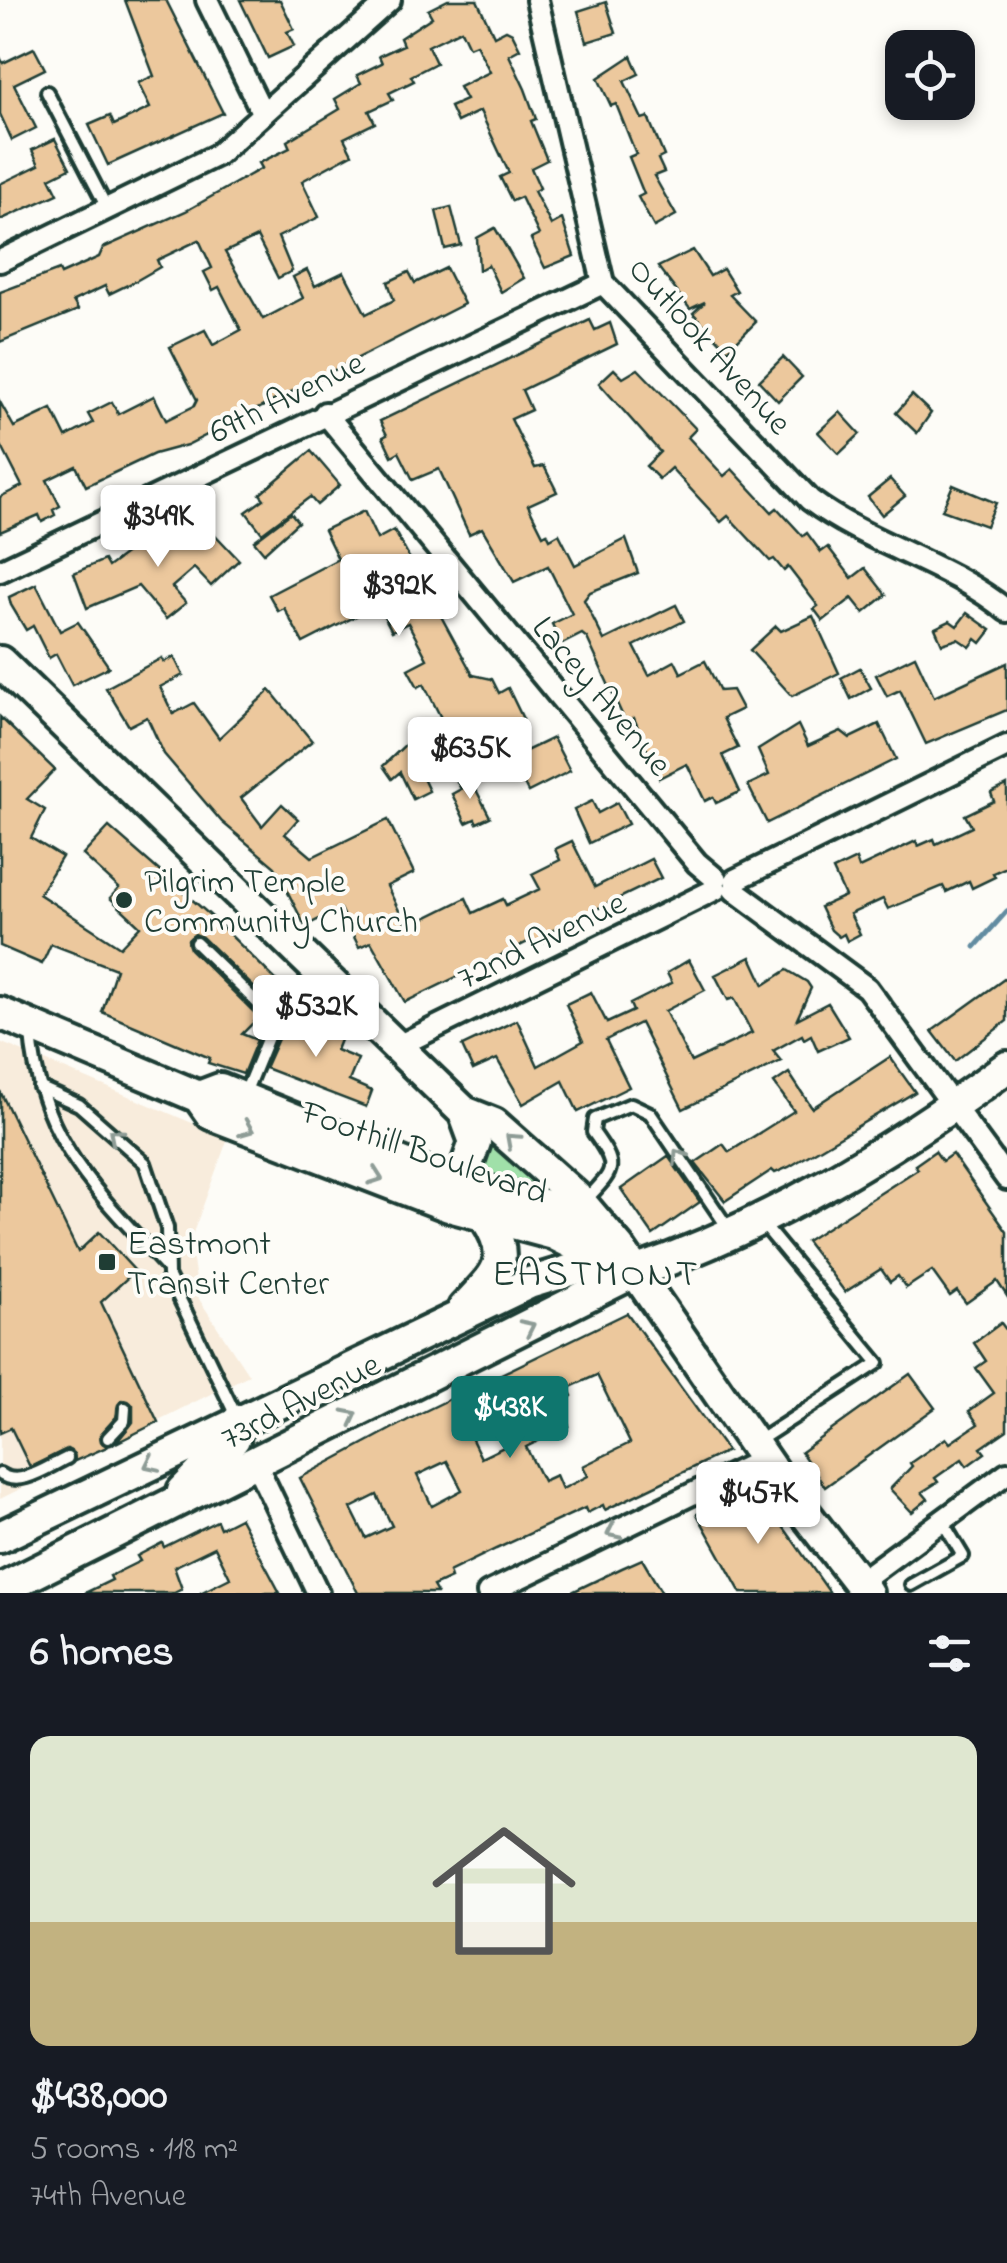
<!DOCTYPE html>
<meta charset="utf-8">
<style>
:root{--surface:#171b24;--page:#20242c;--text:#f1f3f6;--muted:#9ea1a6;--accent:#0f766e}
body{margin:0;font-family:"Indie Flower",sans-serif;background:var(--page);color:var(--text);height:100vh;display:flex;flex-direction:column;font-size:38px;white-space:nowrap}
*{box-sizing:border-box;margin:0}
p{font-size:32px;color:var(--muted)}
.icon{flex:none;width:55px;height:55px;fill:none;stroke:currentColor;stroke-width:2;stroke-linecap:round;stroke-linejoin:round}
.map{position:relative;height:1593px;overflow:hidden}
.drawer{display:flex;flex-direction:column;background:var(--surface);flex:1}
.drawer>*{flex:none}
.fabs{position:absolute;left:885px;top:30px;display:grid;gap:20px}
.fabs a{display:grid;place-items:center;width:90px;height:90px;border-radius:20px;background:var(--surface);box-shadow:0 5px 15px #0003;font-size:50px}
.price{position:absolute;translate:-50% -85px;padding:0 22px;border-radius:10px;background:#fff;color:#222;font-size:32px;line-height:65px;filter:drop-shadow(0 2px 5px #0008)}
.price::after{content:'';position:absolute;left:50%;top:60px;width:30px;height:22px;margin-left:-15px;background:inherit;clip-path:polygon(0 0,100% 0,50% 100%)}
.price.current{background:var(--accent);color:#fff}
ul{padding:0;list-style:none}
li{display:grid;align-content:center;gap:20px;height:530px;padding:0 30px}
li span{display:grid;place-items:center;height:310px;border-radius:20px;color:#555}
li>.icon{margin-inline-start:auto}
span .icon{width:180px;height:180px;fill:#fffc;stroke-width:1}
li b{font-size:42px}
h2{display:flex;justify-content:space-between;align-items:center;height:120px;padding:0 30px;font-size:42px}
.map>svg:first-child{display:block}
.built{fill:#f8ecdc}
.green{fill:#a0e0a9;stroke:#608e6e;stroke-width:2.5}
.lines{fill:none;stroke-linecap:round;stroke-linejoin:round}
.stream{stroke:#628ca1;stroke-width:5}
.building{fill:#ecc89d;stroke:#1f3d34;stroke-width:2.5;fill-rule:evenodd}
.service-casing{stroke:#1f3d34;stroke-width:18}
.minor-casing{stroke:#1f3d34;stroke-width:28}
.secondary-casing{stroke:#1f3d34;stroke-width:38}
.service{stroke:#fdfcf7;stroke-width:10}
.minor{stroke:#fdfcf7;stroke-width:20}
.secondary{stroke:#fdfcf7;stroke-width:30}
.oneway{stroke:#8e9c96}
.poi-dot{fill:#1f3d34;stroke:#fdfcf7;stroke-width:4}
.labels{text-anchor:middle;stroke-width:8;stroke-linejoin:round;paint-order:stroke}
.street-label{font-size:35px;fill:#1f3d34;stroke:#fdfcf7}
.poi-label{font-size:35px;fill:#1f3d34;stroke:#fdfcf7;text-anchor:start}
.neighbourhood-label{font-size:38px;letter-spacing:2.5px;fill:#1f3d34;stroke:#fdfcf7}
</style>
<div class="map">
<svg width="1007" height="1593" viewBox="0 0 1007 1593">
<rect width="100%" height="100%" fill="#fdfcf7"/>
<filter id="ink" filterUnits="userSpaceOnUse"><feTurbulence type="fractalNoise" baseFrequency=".01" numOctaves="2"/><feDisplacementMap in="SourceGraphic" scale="20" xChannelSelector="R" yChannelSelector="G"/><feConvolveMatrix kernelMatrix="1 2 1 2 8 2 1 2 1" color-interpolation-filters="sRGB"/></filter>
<g filter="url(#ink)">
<polygon class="built" points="0,1042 228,1138 190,1241 199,1299 249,1375 0,1499"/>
<polygon class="green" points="488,1132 557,1196 474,1177 488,1154"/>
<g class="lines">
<polyline class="stream" points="975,947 1007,911"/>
</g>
<g class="building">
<polygon points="125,0 166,0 223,113 108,165 89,125 110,116 114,125 150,108 138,83 154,76"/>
<polygon points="240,0 280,0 294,29 287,32 294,46 268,58"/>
<polygon points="448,0 477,0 494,36 506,30 512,33 520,49 509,55 525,89 536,119 531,121 547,160 531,168 540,188 534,191 551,225 562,219 574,256 545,268 531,239 539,235 521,197 512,201 500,177 509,173 480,111 457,122 450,107 466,100 459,87 490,72 476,44 469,47 461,30 428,46 436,63 411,76 414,81 389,93 393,100 369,111 375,123 344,138 352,154 302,181 319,217 278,237 292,271 278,278 257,237 225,252 263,319 303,298 293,277 307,270 315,286 344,272 366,314 394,300 388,282 409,272 415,283 446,268 464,304 187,445 154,454 86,486 76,466 47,480 60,506 53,510 55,515 42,522 39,515 0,532 0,497 22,486 0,443 0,402 14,427 52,409 66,437 93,423 88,414 112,402 118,414 154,396 166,420 194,406 197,400 170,347 205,330 213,345 241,330 219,287 213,290 204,272 212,268 199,240 157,260 160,267 134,282 109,294 105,286 73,301 78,310 0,342 0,292 59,270 61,274 99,257 103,248 186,211 262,168 259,163 290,148 287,141 340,109 335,99 361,83 357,75 382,63 379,56 403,45 400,38 432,17 428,10"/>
<polygon points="606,2 616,33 587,42 578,11"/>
<polygon points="34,48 45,69 14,84 36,128 12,140 0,114 0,57 3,63"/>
<polygon points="631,56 639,74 624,81 642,119 648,117 664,156 658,159 664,172 654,176 676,215 654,227 638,197 644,194 629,157 636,154 616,104 611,106 598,78"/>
<polygon points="55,139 70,168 50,178 58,194 0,220 0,184 39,165 32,150"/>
<polygon points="451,207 461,245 445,249 436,211"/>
<polygon points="495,228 524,278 501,292 488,265 479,270 477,238"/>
<polygon points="693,250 710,276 723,269 737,291 730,295 756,322 728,350 693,313 705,302 690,309 658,267"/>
<polygon points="590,320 595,330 610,323 617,344 522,390 531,410 511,419 535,468 544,466 557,492 528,505 543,535 547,533 550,539 559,534 575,565 626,539 638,573 590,592 584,600 604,640 676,605 684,621 634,646 649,675 675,661 681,673 705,661 720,691 732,690 742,709 723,718 738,748 723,755 740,792 716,803 713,797 705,801 687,764 659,778 634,718 626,723 587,638 582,634 562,644 552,624 572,614 548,566 514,582 482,528 469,534 439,469 413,480 399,452 392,456 383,437 387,435 380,421"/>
<polygon points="783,357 802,377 778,401 759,381"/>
<polygon points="614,369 623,378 638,369 696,429 688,437 724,476 732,469 772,512 777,508 803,536 807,533 821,552 828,547 852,578 865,568 886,595 864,613 852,598 823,621 814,609 818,606 788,567 784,571 774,559 770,561 728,516 721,522 671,468 659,479 646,466 660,452 599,383"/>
<polygon points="912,395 931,413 917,433 896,413"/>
<polygon points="840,412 860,434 839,454 818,432"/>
<polygon points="311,451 340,485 317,505 310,497 262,533 246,512 264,499 260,494"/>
<polygon points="890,479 905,496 882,515 868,497"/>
<polygon points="953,485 996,503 986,526 942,510"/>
<polygon points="364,511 377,539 394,530 473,675 492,679 499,693 508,688 523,719 506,727 503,723 419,770 429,791 413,799 400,772 392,779 383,766 409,741 444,724 424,684 418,687 408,669 427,659 408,623 392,631 378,605 303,643 284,608 278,611 269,595 338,559 324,530"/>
<polygon points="291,513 298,522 264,553 254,541"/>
<polygon points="204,523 239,560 211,586 194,568 172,587 186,603 166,619 138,586 87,608 74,573 104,560 108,567 159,529 176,549"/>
<polygon points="36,584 60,631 78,622 109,667 72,685 56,654 49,658 33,626 26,630 11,605 9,597"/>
<polygon points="967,613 991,630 981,643 976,639 970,647 958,639 942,644 935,628 950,621 957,626"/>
<polygon points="813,616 839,673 792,696 750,650 776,626 781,631"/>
<polygon points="915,656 934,697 1007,663 1007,710 926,744 900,690 887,696 876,675"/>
<polygon points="174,657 183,675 160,687 173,714 194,703 219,738 270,690 312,741 241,798 262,826 282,804 298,819 285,834 312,857 388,820 414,873 387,886 407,927 466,898 473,913 503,899 506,905 540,889 532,874 560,860 555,849 572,841 595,887 651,859 661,878 551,931 555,937 535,946 532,940 405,1002 371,942 359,947 340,909 305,926 275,867 222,822 164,754 147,717 129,726 106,688 162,658 164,662"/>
<polygon points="860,668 871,688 851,699 841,678"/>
<polygon points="0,717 55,770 27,799 45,810 31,838 62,857 39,894 120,947 140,926 110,898 119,888 83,855 109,827 212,917 286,990 271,1004 202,937 195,934 188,940 190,949 259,1017 242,1034 257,1040 243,1074 208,1063 210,1058 102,1012 116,969 51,944 42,964 0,946"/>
<polygon points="879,724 896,759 767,823 748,785 769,775 758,750 798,725 808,746 841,731 850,738"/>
<polygon points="553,738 570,771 528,792 511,758"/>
<polygon points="469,776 490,817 477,823 475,819 466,823 452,794 461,789 457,782"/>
<polygon points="1007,785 1007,867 993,873 995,877 972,888 969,881 946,892 943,886 888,909 883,899 850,914 860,934 847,941 844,934 839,937 831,930 820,907 845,896 833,870 856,859 859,868 916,841 918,846 934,839 936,844 972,827 965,815 994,801 991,793"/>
<polygon points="592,801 598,813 617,803 628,824 589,843 574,810"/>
<polygon points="751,957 764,985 787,970 807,982 811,988 797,1019 828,1003 849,1037 818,1051 811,1035 804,1039 802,1035 773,1051 781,1061 683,1109 640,1023 606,1040 629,1087 578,1112 563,1081 523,1104 497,1059 473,1070 462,1046 517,1020 538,1066 583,1041 566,1004 591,992 607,1023 633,1011 630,1004 672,983 667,973 689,960 705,990 665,1011 691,1062 752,1033 734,998 728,1000 715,975"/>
<polygon points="1007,977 1007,1021 955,1061 932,1031"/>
<polygon points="289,1014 342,1035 336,1050 358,1059 349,1081 372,1091 366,1107 265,1068"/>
<polygon points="890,1057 915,1092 789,1167 775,1173 772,1170 725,1201 695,1163 723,1144 729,1152 794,1111 774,1083 789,1073 812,1108"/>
<polygon points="0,1091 78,1252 99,1232 135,1271 101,1302 158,1422 116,1443 133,1422 133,1405 122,1400 116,1417 100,1435 107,1447 75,1461 74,1453 67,1449 30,1467 11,1428 0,1433"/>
<polygon points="935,1151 942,1161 952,1154 1007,1232 1007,1296 997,1281 966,1303 957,1291 950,1296 932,1271 906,1288 898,1276 890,1282 881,1269 845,1292 806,1241 918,1169 915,1165"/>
<polygon points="668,1156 700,1202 653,1235 621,1189"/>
<path d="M 627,1313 L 727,1451 L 605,1510 L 603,1505 L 587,1513 L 585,1508 L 496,1549 L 449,1572 L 451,1578 L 433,1586 L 437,1593 L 358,1593 L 300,1478 L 421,1413 ZM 597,1375 L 630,1443 L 583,1466 L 588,1476 L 562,1489 L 556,1475 L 543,1481 L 526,1447 L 569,1426 L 559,1406 L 572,1396 L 568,1388 ZM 491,1415 L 506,1446 L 481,1458 L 466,1427 ZM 447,1461 L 462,1490 L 432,1506 L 417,1475 ZM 377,1495 L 392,1526 L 366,1538 L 351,1508 Z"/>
<polygon points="1001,1323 1007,1331 1007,1430 981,1448 985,1453 967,1466 962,1459 935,1478 938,1482 922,1492 928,1499 912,1512 890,1489 912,1466 910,1463 946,1438 950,1443 978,1424 969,1411 994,1393 976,1368 986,1361 974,1343"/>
<polygon points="910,1374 935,1408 825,1487 801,1452"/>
<polygon points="753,1486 787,1532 830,1593 741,1593 697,1514"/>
<polygon points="240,1518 280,1593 200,1593 230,1578 215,1547 174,1567 182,1589 174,1593 85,1593 112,1580 110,1576 140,1561 137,1556 162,1543 164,1547 217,1521 220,1528"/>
<polygon points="642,1559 662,1593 570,1593 622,1568"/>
</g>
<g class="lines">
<defs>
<g id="service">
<polyline points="47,92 108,210"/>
<polyline points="196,943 275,1020 245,1093"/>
<path d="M 31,1033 C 39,1140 97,1192 166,1267"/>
<polyline points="39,1087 79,1105 145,1163 167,1228 168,1275 238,1420"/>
<path d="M 586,1200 C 615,1169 619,1168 593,1132 L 595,1119 L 631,1104 L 650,1113 L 728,1228"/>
<polyline points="108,1438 124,1421 125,1408"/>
<polyline points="755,1443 878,1363 762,1223"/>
<path d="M 0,1474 C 20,1488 47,1467 67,1458"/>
<polyline points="911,1585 963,1556 942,1521"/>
</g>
<g id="minor">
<polyline points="207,0 262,112"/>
<path d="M 537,0 L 603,283 L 810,500 C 870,545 949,563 1007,611"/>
<polyline points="0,261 217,155 390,0"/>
<polyline points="325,413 697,863 716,879"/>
<polyline points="0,571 603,283"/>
<polyline points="735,880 1007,746"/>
<polyline points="734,890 867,988 1007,1179"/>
<polyline points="396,1047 716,889"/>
<polyline points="256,1464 318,1593"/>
<polyline points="859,1582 1007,1473"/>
<polyline points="488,1593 764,1459"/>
</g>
<g id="secondary">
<polyline points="0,662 464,1112 475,1142 464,1173 449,1182"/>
<polyline points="0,1013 199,1097 211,1114 449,1206 554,1234 616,1265"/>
<polyline points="199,1097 220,1089 449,1182 555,1208 591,1223"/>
<polyline points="464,1112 494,1124 575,1196 619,1248 773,1472 867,1593"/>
<path d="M 464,1308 C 496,1274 514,1262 486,1218"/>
<polyline points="183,1491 234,1439 238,1421"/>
<polyline points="0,1537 529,1283 578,1268 632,1273"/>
<path d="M 0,1590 L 632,1273 C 769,1226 890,1152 1007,1067"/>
</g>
</defs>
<use href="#service" class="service-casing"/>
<use href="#minor" class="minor-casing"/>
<use href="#secondary" class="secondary-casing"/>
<use href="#service" class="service"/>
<use href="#minor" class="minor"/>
<use href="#secondary" class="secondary"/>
</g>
<defs><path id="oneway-chevron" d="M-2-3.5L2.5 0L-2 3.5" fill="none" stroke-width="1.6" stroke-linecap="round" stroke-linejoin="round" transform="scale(2.5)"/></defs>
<g class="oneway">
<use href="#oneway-chevron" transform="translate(247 1129) rotate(22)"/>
<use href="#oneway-chevron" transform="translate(115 1135) rotate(-139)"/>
<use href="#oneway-chevron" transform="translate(512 1140) rotate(-138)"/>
<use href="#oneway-chevron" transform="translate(679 1156) rotate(-124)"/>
<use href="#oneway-chevron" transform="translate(376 1177) rotate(20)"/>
<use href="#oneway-chevron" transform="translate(528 1327) rotate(-26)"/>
<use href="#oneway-chevron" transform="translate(351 1416) rotate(-27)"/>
<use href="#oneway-chevron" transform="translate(151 1464) rotate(154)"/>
<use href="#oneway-chevron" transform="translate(613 1532) rotate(154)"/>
</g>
</g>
<g class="poi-dot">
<circle cx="124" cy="900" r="10"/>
<rect x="97" y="1252" width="20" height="20" rx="5"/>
</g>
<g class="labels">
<g class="street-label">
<text transform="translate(711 345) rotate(48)" y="12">Outlook Avenue</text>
<text transform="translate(286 396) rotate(-26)" y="12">69th Avenue</text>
<text transform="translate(603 695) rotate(50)" y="12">Lacey Avenue</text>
<text transform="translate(541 939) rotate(-26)" y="12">72nd Avenue</text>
<text transform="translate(425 1151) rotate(19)" y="12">Foothill Boulevard</text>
<text transform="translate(300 1400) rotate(-27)" y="12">73rd Avenue</text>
</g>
<g class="poi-label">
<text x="144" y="892">Pilgrim Temple<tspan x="144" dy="40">Community Church</tspan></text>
<text x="127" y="1254">Eastmont<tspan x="127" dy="40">Transit Center</tspan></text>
</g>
<g class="neighbourhood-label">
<text x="596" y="1285">EASTMONT</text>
</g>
</g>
</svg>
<div class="fabs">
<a><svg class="icon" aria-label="locate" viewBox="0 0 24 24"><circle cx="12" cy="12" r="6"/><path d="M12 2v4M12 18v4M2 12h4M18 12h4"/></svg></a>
</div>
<b class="price" style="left:158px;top:570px">$349K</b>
<b class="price" style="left:399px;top:639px">$392K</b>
<b class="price" style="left:470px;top:802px">$635K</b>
<b class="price" style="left:316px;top:1060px">$532K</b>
<b class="price current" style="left:510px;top:1461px">$438K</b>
<b class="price" style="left:758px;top:1547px">$457K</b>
</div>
<section class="drawer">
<h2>6 homes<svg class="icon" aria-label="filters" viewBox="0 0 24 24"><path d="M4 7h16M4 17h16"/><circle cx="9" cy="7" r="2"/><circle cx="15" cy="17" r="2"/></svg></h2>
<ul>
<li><span style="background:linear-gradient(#dfe7d0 60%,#c2b280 0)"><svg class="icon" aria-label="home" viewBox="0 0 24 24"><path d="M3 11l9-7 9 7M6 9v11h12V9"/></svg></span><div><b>$438,000</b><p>5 rooms · 118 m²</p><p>74th Avenue</p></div></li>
</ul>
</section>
